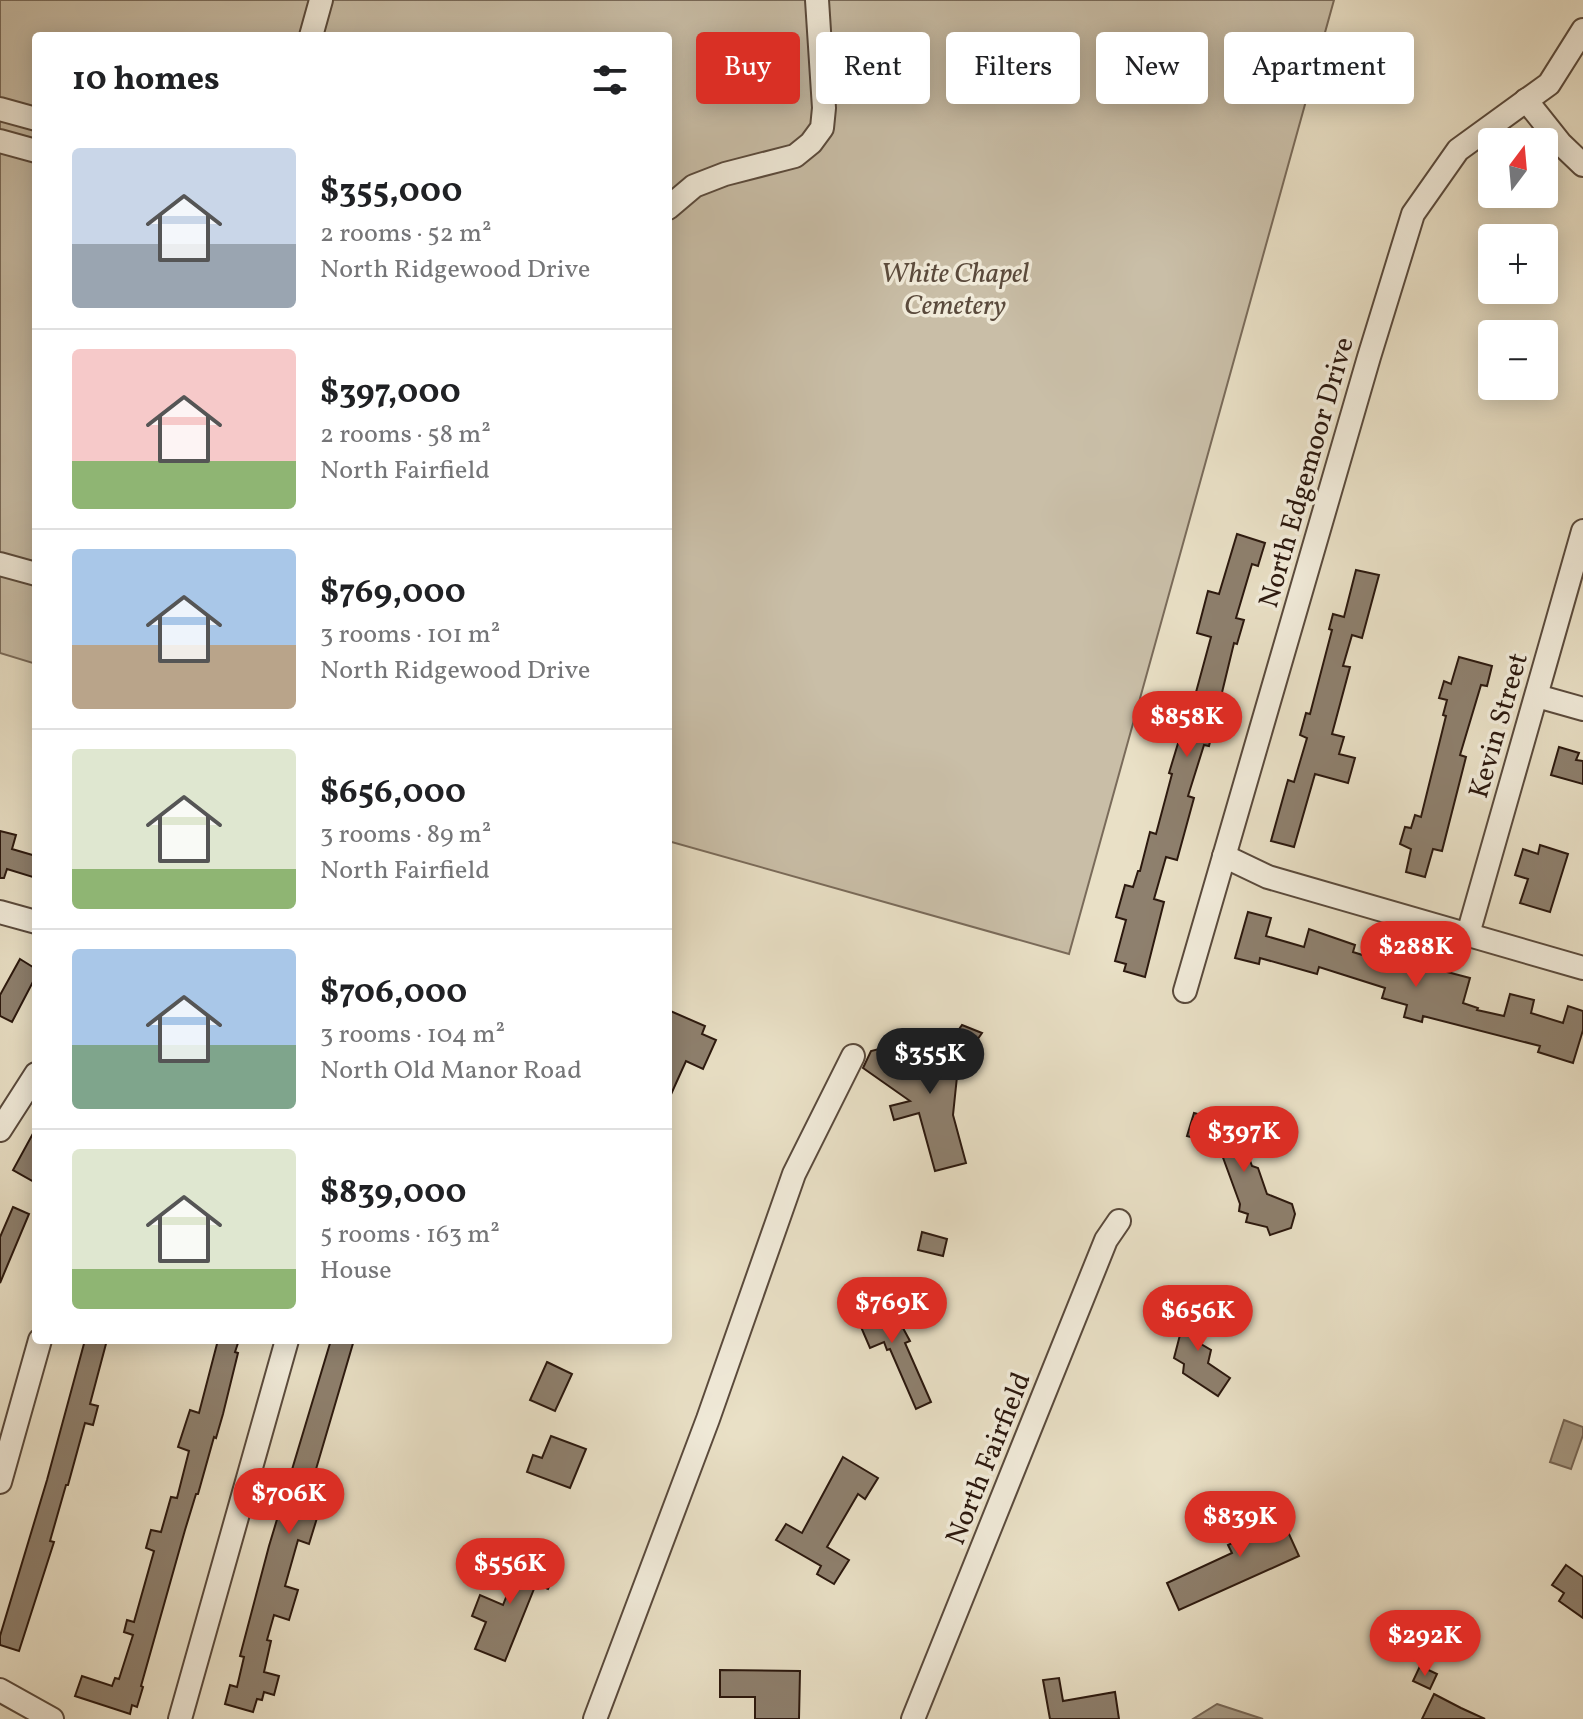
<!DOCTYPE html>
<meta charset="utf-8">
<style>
:root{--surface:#fff;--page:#f6f6f6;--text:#202124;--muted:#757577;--line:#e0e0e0;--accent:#d93025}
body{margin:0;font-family:Vollkorn,serif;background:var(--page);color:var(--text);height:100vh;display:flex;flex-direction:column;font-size:30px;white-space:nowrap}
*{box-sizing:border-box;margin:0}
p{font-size:26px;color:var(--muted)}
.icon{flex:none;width:44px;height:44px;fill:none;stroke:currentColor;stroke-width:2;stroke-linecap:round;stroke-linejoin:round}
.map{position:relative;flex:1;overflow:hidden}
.details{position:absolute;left:32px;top:32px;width:640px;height:1312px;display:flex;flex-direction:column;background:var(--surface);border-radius:8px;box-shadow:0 4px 20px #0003}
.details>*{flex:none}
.guide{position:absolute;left:696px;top:32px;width:760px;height:72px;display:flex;gap:16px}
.needle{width:52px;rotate:16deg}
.fabs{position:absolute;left:1478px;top:128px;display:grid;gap:16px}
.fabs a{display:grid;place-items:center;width:80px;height:80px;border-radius:8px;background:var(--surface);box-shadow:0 4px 20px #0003;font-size:40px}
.price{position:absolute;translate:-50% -68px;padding:0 18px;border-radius:28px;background:var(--accent);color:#fff;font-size:26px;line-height:52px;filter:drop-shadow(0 2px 4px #0008)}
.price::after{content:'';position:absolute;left:50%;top:48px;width:24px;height:18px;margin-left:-12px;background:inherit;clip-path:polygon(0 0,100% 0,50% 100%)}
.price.selected{background:#222;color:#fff}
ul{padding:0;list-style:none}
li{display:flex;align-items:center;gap:24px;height:200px;padding:0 40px}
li+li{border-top:2px solid var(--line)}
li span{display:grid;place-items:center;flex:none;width:224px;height:160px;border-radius:8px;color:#555}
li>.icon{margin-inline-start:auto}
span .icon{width:96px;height:96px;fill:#fffc;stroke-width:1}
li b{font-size:34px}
h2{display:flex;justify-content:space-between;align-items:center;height:96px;padding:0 40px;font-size:34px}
.pill{padding:0 28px;border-radius:8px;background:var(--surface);box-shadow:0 4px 20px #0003;font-size:28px;line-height:72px}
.pill.selected{background:var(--accent);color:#fff}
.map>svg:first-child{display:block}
.green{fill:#c9bea7;stroke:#7a6b5a;stroke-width:2}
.water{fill:#a89c87;stroke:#766757;stroke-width:2}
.building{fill:#8e806e;stroke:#2b180e;stroke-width:2}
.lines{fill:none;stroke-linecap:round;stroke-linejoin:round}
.minor-casing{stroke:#5a4a3c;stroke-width:26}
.minor{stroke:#f1ebda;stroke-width:22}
.labels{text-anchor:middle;stroke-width:7;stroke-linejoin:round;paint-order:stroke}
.park-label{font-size:28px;font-style:italic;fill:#5a4a3c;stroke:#f1ebda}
.street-label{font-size:28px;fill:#2b180e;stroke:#f1ebda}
</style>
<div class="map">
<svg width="1583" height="1719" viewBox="0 0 1583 1719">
<rect width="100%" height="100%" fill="#e9e0c6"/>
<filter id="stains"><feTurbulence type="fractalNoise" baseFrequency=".0025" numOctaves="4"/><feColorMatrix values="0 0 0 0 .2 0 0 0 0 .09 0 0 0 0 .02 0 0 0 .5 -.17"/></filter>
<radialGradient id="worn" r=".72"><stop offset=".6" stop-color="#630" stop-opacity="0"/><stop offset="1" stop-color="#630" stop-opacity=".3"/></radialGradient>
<polygon class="green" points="0,0 1334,0 1069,954 668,841 668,36 36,36 36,664 0,653"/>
<g class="water">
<polygon points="1564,1420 1583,1427 1583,1435 1571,1469 1550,1462"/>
<polygon points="1217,1704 1263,1719 1193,1719"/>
</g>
<g class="building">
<polygon points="1237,534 1265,543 1258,566 1252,564 1236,618 1244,620 1237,644 1234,643 1209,746 1204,745 1188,796 1194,798 1177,860 1166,857 1154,899 1164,902 1145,977 1124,971 1126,964 1115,961 1126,920 1116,917 1125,885 1133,887 1138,871 1140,871 1150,832 1156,834 1172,774 1169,773 1186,717 1189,718 1211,637 1197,633 1208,591 1219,594"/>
<polygon points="1356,570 1379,575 1362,638 1352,635 1343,666 1350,667 1332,734 1344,737 1339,754 1355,758 1348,783 1315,774 1294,847 1271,841 1288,780 1294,782 1307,738 1300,735 1306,713 1310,714 1332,630 1329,629 1333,614 1344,617"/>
<polygon points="1459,657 1492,666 1487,686 1481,685 1460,755 1466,757 1442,851 1433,849 1425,877 1406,872 1411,849 1400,844 1405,827 1411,828 1415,815 1421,817 1446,716 1443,715 1447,700 1439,698 1444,681 1451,684"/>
<polygon points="1559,747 1579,753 1576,760 1583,761 1583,784 1551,775"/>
<polygon points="0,831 16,835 12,849 36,856 36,878 7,869 4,878 0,878"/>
<polygon points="1540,845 1568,854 1550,912 1520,903 1528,879 1515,875 1523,849 1538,854"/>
<polygon points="1248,912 1271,918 1266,936 1304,947 1309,929 1355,945 1353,952 1407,969 1409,962 1470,978 1463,1003 1478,1008 1477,1010 1504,1016 1510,994 1534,1000 1531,1013 1563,1023 1568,1006 1583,1011 1583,1030 1573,1063 1538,1052 1540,1046 1423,1016 1422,1022 1404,1017 1407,1005 1382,998 1385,988 1319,967 1317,974 1260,958 1259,964 1235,958"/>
<polygon points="20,959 36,969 36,976 12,1022 0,1016 0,995"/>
<polygon points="668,1010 705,1026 702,1034 716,1040 703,1069 686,1061 668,1101"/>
<polygon points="962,1025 982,1033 958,1067 953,1115 966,1163 935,1171 919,1113 894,1120 890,1106 910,1101 863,1068 871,1051 879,1049 923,1080"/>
<polygon points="1194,1113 1242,1126 1245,1135 1243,1141 1252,1166 1258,1168 1267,1194 1292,1204 1295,1214 1291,1228 1270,1235 1267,1227 1246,1222 1248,1214 1239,1211 1240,1204 1218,1144 1187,1136"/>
<polygon points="36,1128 36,1183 13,1170"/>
<polygon points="13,1207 29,1214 0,1283 0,1237"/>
<polygon points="922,1232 947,1239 943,1256 918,1250"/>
<polygon points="1213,1289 1234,1294 1228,1319 1207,1314"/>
<polygon points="869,1299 875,1311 890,1304 910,1341 905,1343 931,1402 916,1409 890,1349 887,1350 884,1342 870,1348 852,1306"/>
<polygon points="1187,1308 1207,1311 1201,1344 1211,1350 1208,1363 1230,1378 1218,1396 1183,1373 1184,1364 1174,1358"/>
<polygon points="85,1340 107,1340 90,1404 98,1406 93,1425 85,1423 68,1485 66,1485 50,1541 54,1542 19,1651 0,1645 0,1636 47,1480"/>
<polygon points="218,1340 239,1340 235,1352 238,1353 223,1414 216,1438 214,1437 198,1494 196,1494 185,1530 141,1686 143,1687 137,1707 132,1705 130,1714 75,1696 82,1676 112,1686 115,1678 119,1679 133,1635 124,1632 127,1620 134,1622 154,1551 146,1548 151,1530 161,1532 171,1497 177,1498 189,1451 178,1447 190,1410 199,1413"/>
<polygon points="331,1340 354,1340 314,1476 321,1478 310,1516 317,1518 309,1544 298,1540 285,1586 298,1590 289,1620 274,1615 267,1640 271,1641 264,1672 279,1676 274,1695 264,1692 262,1700 257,1699 253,1712 225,1704 230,1685 237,1687 244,1657 240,1656 269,1546"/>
<polygon points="547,1362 572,1374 555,1411 530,1400"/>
<polygon points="551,1436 586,1449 570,1488 527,1472 533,1455 542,1458"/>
<polygon points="843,1457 878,1478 865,1499 858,1494 827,1547 849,1560 834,1584 817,1574 821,1566 776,1540 786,1524 802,1533"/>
<polygon points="1273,1499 1299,1556 1179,1610 1167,1583 1232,1553 1228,1545 1259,1531 1250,1510"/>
<polygon points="510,1552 556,1570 548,1589 536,1584 505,1661 475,1649 486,1622 472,1616 480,1595 503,1605 515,1575 503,1570"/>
<polygon points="1566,1565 1583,1577 1583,1618 1559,1601 1564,1593 1552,1585"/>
<polygon points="1420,1666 1437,1674 1430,1689 1413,1681"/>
<polygon points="720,1670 800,1671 799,1719 755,1719 755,1697 720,1697"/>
<polygon points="1059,1678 1063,1701 1115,1692 1119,1719 1050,1719 1043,1680"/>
<polygon points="1434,1694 1461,1708 1485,1719 1422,1719"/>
</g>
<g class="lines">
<defs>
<g id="minor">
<polyline points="311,36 321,0"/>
<polyline points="1526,100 1561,144 1583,165"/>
<polyline points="0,109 36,119"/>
<polyline points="0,141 36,151"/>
<polyline points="668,208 694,186 725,174 795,156 811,143 822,128 824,108 817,0"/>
<polyline points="0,564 36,574"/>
<polyline points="1537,696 1583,709"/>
<polyline points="1224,856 1268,877 1583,968"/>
<polyline points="0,912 36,922"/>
<polyline points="1468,934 1583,531"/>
<polyline points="1185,991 1369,357 1413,214 1458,150 1549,84 1583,30"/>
<polyline points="0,1130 36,1074"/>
<polyline points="0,1482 40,1340"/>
<polyline points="0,1690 52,1719"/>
<polyline points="180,1719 287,1340"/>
<polyline points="595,1719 708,1419 794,1174 853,1056"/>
<polyline points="913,1719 1106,1240 1119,1221"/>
</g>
</defs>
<use href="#minor" class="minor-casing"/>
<use href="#minor" class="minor"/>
</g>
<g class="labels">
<g class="park-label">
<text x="955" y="282">White Chapel<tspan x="955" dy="32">Cemetery</tspan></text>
</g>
<g class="street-label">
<text transform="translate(1305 472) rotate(-74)" y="10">North Edgemoor Drive</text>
<text transform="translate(1497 725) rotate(-74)" y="10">Kevin Street</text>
<text transform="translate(987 1458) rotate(-68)" y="10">North Fairfield</text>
</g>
</g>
<rect width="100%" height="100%" filter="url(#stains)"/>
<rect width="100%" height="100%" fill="url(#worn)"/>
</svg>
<div class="fabs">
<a><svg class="needle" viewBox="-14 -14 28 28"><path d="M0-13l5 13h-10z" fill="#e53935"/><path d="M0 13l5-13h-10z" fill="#757577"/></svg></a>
<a>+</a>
<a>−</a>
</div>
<b class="price" style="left:1187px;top:759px">$858K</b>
<b class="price" style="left:1416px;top:989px">$288K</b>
<b class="price selected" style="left:930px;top:1096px">$355K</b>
<b class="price" style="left:1244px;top:1174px">$397K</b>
<b class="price" style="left:892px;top:1345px">$769K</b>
<b class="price" style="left:1198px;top:1353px">$656K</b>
<b class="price" style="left:289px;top:1536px">$706K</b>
<b class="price" style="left:1240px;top:1559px">$839K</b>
<b class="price" style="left:510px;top:1606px">$556K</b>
<b class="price" style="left:1425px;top:1678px">$292K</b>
<div class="guide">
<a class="pill selected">Buy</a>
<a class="pill">Rent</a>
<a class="pill">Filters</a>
<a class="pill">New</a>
<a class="pill">Apartment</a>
</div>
<section class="details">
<h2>10 homes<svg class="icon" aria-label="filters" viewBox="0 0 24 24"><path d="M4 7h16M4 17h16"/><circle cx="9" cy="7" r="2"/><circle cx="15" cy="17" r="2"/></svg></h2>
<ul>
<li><span style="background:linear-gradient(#c9d6e8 60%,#9aa5b1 0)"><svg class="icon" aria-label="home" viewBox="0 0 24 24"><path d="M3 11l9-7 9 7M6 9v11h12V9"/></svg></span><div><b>$355,000</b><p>2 rooms · 52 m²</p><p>North Ridgewood Drive</p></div></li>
<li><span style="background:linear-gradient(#f6c9c9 70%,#8fb573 0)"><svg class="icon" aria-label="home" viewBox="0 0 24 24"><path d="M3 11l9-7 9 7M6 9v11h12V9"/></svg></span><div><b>$397,000</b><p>2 rooms · 58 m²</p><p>North Fairfield</p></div></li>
<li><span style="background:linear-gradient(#a9c7e8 60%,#b9a48a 0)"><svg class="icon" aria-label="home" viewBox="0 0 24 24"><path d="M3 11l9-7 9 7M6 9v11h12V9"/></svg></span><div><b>$769,000</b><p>3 rooms · 101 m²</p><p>North Ridgewood Drive</p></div></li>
<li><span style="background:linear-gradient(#dfe7d0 75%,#8fb573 0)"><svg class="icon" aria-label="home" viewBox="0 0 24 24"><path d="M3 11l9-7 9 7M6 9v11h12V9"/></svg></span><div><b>$656,000</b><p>3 rooms · 89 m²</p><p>North Fairfield</p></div></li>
<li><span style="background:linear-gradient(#a9c7e8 60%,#7fa58c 0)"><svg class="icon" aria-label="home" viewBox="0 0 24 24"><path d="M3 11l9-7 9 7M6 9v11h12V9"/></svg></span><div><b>$706,000</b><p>3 rooms · 104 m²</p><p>North Old Manor Road</p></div></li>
<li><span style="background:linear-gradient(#dfe7d0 75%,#8fb573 0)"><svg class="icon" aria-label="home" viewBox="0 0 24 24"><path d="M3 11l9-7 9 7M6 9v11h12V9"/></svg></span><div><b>$839,000</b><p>5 rooms · 163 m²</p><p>House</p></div></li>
</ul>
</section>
</div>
